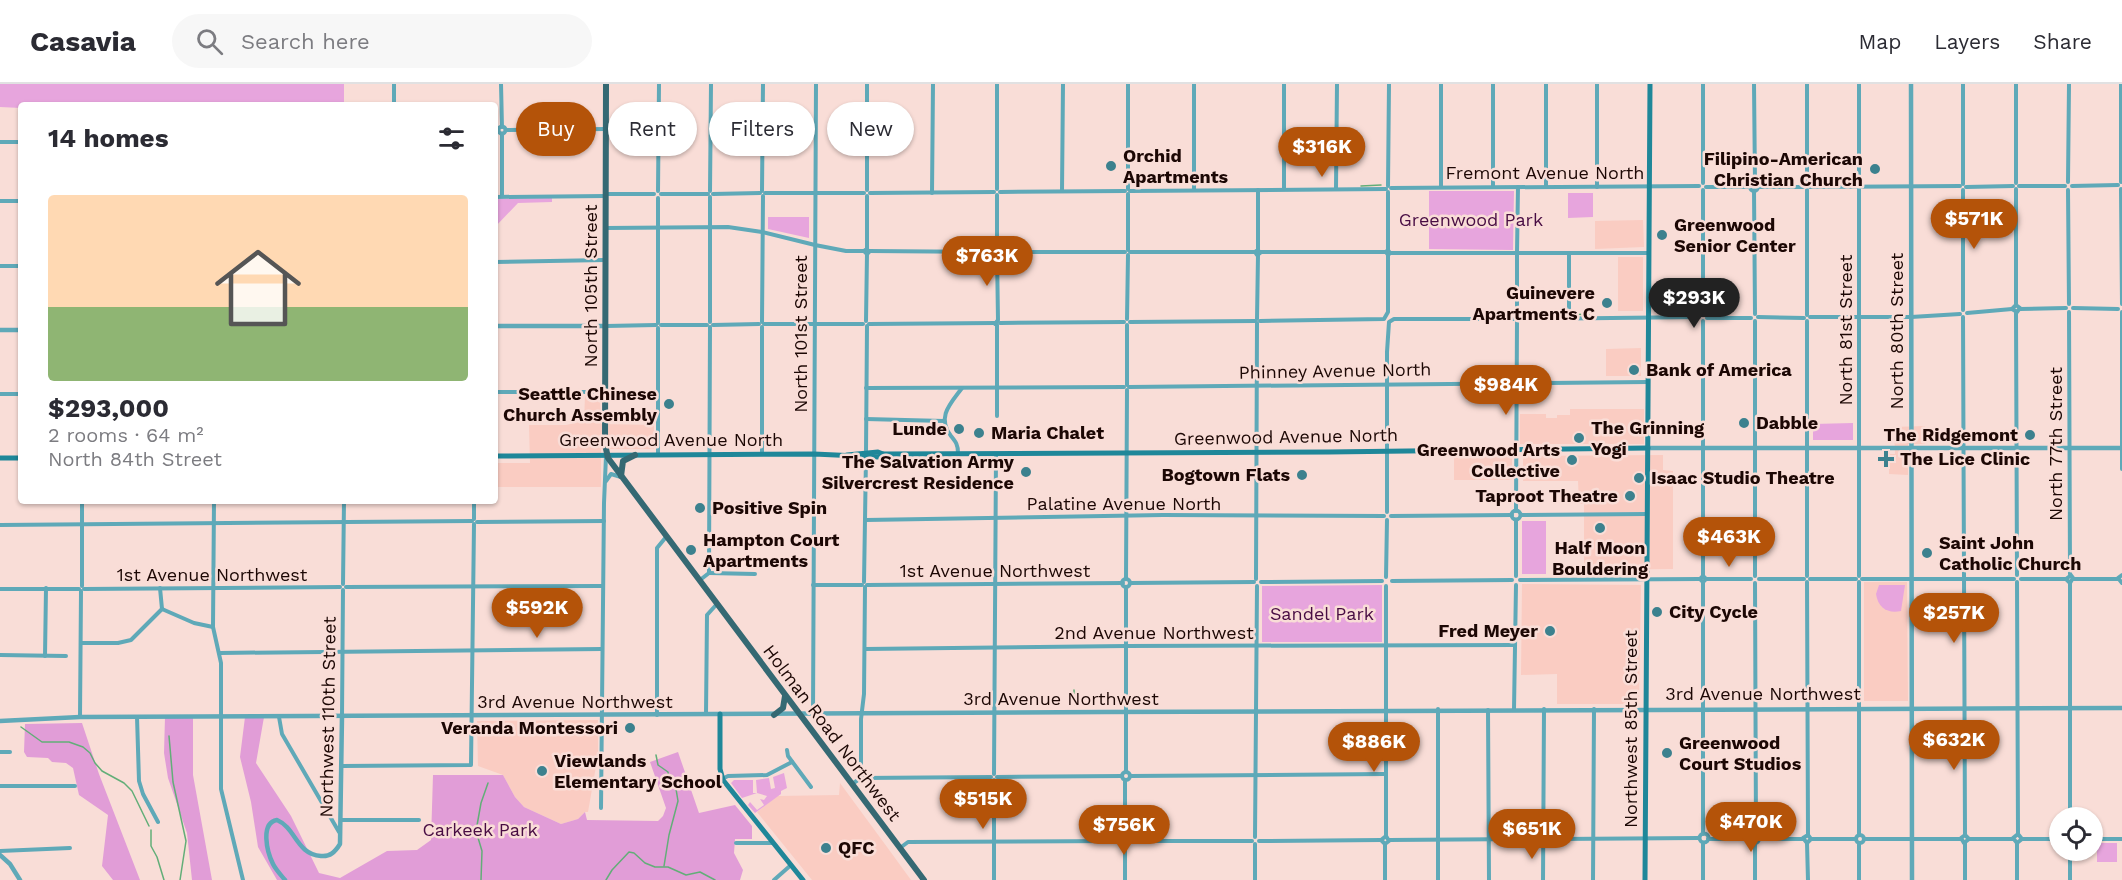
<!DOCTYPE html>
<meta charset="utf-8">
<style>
:root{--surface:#fff;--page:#f7f7f7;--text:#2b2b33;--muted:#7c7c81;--line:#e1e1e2;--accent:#b45309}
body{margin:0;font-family:"Work Sans",sans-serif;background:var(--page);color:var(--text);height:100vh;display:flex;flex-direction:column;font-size:22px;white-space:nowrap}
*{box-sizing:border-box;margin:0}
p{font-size:20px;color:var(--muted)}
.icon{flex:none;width:33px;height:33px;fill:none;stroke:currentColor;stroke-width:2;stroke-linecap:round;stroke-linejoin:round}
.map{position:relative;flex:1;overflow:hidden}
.details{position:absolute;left:18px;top:18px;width:480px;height:402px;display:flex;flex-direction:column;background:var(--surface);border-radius:6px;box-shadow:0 2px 4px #0004}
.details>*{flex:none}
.guide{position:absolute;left:516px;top:18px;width:570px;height:54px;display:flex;gap:12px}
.fabs{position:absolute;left:2049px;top:723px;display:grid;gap:12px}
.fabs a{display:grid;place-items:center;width:54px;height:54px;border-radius:50%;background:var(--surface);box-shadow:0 2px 4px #0004;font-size:30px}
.price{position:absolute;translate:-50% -51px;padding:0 14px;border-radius:21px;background:var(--accent);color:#fff;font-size:20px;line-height:39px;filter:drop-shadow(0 2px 3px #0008)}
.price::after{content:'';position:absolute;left:50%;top:36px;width:18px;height:14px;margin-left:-9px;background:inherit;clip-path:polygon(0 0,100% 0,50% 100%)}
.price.current{background:#222;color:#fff}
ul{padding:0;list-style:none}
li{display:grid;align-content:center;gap:12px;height:318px;padding:0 30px}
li+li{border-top:2px solid var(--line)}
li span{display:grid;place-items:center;height:186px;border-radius:6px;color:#555}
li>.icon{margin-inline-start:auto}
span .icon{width:108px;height:108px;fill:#fffc;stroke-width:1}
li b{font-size:26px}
h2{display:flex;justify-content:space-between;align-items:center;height:72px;padding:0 30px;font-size:26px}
.tag{padding:0 21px;border-radius:27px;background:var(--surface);box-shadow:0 2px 4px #0004;font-size:21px;line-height:54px}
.tag.current{background:var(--accent);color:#fff}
header{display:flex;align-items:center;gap:36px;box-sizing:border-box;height:84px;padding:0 30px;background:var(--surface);border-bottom:2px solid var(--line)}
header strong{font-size:28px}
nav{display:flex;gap:33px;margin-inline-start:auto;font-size:21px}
.search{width:420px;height:54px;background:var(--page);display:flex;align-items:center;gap:15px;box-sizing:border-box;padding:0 21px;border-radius:33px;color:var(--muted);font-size:22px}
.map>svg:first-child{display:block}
.built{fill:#faccc2}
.green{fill:#e7a5dd}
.forest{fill:#e19dd7}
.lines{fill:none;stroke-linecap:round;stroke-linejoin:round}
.stream{stroke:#62ae78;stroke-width:1.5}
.minor{stroke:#5fa9b8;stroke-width:4}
.tertiary{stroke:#5fa9b8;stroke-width:4.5}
.secondary{stroke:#1f8799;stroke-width:5}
.primary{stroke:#356973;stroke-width:6}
.poi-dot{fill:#3c818e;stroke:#f9ddd7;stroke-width:2}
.labels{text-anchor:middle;stroke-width:5;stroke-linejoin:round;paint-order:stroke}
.poi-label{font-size:18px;font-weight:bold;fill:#1c0704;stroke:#f9ddd7;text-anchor:start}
.street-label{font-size:18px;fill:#1c0704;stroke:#f9ddd7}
.park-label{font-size:18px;fill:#480c43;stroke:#f9ddd7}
</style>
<header>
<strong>Casavia</strong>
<div class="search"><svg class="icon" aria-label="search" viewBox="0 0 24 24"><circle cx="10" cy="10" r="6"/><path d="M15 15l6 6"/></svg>Search here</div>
<nav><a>Map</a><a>Layers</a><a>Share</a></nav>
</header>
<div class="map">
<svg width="2122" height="796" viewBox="0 0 2122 796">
<rect width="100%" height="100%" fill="#f9ddd7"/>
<g class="built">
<polygon points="1643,136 1644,163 1595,165 1595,137"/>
<rect x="1618" y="173" width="25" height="54"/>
<polygon points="1641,264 1641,292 1606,292 1606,265"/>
<polygon points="585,312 600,313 601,340 654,341 654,365 601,365 601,403 495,403 495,379 530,379 529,341 566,341 584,337"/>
<polygon points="1570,325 1644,325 1644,360 1520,360 1520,330 1546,330 1546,334 1557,334 1557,331 1570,331"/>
<polygon points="1925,342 1925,360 1908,360 1908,391 1889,390 1889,370 1895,370 1894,343"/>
<polygon points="1512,371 1512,396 1454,396 1454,372"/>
<polygon points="1663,371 1663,386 1673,387 1673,485 1584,486 1584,420 1579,420 1578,397 1523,397 1523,372"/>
<polygon points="1864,498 1907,498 1908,617 1864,617"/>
<polygon points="1522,500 1641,501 1639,618 1637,620 1557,620 1557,590 1521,591"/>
<polygon points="598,636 598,671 588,728 585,728 578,735 561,740 524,723 515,713 503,691 478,682 477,637"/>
<polygon points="840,699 887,763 911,796 812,796 757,728 777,712 839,711"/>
</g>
<g class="green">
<polygon points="0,0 344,0 344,21 21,21 21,24 0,23"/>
<polygon points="1429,107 1514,107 1513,166 1429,165"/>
<polygon points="1568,109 1593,109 1593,133 1568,134"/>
<polygon points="552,114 552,118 518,119 495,143 495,115"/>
<polygon points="768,133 809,133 809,154 768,145"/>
<polygon points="1853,339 1853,356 1813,356 1813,340"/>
<rect x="1522" y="437" width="24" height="53"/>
<polygon points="1382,501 1382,558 1262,558 1262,502"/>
<path d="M 1879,501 L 1905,501 L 1901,527 C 1888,530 1878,524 1876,510 Z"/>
<polygon points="784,689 787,704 781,707 781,710 755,729 748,721 750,718 757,726 764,721 760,715 764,716 767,712 757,709 742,714 731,699 734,696 753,696 753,709 757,709 756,696 769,694 771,705 775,704 773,693"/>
<rect x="2097" y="759" width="20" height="19"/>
</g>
<g class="forest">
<polygon points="165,633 193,633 193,691 212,796 192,796 187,749 168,694 164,669"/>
<polygon points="245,633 264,633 256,679 291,732 319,789 340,794 387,767 417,766 431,756 433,691 503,691 515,713 524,723 561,740 578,735 585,728 587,736 658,737 663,732 666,724 650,678 678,668 699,729 735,721 752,742 752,755 735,755 734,769 743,786 740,796 277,796 258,763 251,718 240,673"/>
<polygon points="82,639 99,690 140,796 113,796 102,782 108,731 79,711 73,684 66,679 52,678 48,674 27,673 24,668 25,640"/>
</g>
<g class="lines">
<g class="stream">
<polyline points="1361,102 1381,101"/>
<polyline points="1574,230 1591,231"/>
<polyline points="1074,606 1075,621"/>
<polyline points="21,643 42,658 69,658 83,663 90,669 95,679 102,687 124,699 132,707 149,742"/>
<polyline points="169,652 173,698 186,757 180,796"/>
<polyline points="656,671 658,681 668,688 669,700 676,705 678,717 669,751 664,782"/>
<polyline points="151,746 151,762 157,773 164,796"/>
<polyline points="481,796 482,767 476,747 481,719 488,699"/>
<polyline points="606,796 612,786 629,768 634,769 645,779 655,783 668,783 686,791 700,788 715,796"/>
</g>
<g class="minor">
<polyline points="394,0 394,21"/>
<polyline points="501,0 502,43"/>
<polyline points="997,0 997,105"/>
<polyline points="1441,0 1441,103"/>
<polyline points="1546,0 1546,103"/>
<polyline points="1754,0 1755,99"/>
<polyline points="1807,0 1807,99"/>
<polyline points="1859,0 1859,492"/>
<polyline points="2121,0 2121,98"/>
<circle cx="502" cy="46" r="3.5"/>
<polyline points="506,46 605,45"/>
<polyline points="502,50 502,112"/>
<polyline points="0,58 21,58"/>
<polyline points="2068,98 2069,0"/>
<polyline points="1703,99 1703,0"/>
<polyline points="2016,99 2016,0"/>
<circle cx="1754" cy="103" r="4"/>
<polyline points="1963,100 1963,0"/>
<polyline points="1388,102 1389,0"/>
<polyline points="2019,102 2065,102"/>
<polyline points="2072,102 2118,101"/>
<polyline points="1493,103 1493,0"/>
<polyline points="1597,103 1597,0"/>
<polyline points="1706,103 1751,103"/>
<polyline points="1758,103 1803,103"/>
<polyline points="1810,103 1960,102"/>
<polyline points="1966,103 2013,102"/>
<polyline points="1336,104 1337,0"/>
<polyline points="1391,104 1699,102"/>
<polyline points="1128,105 1128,0"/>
<polyline points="1284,105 1284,0"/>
<polyline points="2016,105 2016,221 2012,225 2017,228 2020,224 2016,221"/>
<polyline points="2121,105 2122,220"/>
<polyline points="867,106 867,0"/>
<polyline points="1194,106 1194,0"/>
<polyline points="1258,106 1258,166 1255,168 1257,171 1260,169 1258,166"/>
<polyline points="1703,106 1703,230"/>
<polyline points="1754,106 1755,230"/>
<polyline points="1963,106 1963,226"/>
<polyline points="2068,106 2069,220"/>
<polyline points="658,107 659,0"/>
<polyline points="710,107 711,0"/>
<polyline points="762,107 763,0"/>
<polyline points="1062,107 1063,0"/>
<polyline points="1130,107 1386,105"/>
<polyline points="1000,108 1125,107"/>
<polyline points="765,109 864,109"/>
<polyline points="870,109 994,108"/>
<polyline points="932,109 933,0"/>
<polyline points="606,110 654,110"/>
<polyline points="661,110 708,110"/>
<polyline points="713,110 760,109"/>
<polyline points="867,112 867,165 864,167 867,170 869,168 867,165"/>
<polyline points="495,113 605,112"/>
<polyline points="0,117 21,117"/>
<polyline points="606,144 728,143 762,148 815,161 846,167 864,167"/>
<polyline points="997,166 995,168 997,170 999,168 997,166 997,111"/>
<polyline points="1128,166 1128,110"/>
<polyline points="1388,166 1390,169 1388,171 1386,168 1388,166 1388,108"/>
<polyline points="869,167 995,168"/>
<polyline points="999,168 1125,168"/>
<polyline points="1130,168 1255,168"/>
<polyline points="1260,168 1386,168"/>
<polyline points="1517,168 1518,103"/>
<polyline points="1390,169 1515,169"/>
<polyline points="1519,169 1649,169"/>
<polyline points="495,178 605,176"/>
<polyline points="0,182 21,182"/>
<polyline points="2073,224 2118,225"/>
<polyline points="2020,225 2066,224"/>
<polyline points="2069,228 2070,490 2073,494 2070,499 2066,495 2070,492"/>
<polyline points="2122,228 2122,385"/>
<polyline points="1967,229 2012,225"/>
<polyline points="2016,229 2017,491"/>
<polyline points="1807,231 1807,106"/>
<polyline points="1517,233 1517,171"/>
<polyline points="1758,233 1804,234"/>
<polyline points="1810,233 1911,233 1960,230"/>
<polyline points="1963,233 1965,751 1969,755 1964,759 1961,754 1965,751"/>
<polyline points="1707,234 1751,234"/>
<polyline points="1127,235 1128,171"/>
<polyline points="1257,235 1258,171"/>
<polyline points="1519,235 1699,233"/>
<polyline points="1569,235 1569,169"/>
<polyline points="866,237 867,170"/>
<polyline points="1260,237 1384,235 1388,228 1388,171"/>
<polyline points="1703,237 1703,492 1706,495 1703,498 1700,495 1703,492"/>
<polyline points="1807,237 1807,492"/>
<polyline points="710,238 710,113"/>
<polyline points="762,238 763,112"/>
<polyline points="1130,238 1255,237"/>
<polyline points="658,239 658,114"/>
<polyline points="1000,239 1124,238"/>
<polyline points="764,240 863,240"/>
<polyline points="869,240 995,239"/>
<polyline points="995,240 998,236 997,170"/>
<polyline points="661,241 707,241"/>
<polyline points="713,241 759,240"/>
<polyline points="606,242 656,241"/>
<polyline points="762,243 762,370"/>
<polyline points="658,244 658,371"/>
<polyline points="1127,301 1127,241"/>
<polyline points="1129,303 1648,298"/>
<polyline points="866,304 1124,303"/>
<polyline points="495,308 604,308"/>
<polyline points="0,310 21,310"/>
<polyline points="997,332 997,241"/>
<polyline points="866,335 944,337"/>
<polyline points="866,368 867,242"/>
<path d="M 958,369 C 958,361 956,358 951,352 C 936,333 951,319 962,304"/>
<polyline points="606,397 611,390 621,393"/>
<polyline points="214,417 213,543 221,579 221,705 243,796"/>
<polyline points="474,417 474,435"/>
<circle cx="1516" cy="431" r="4.5"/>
<polyline points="1516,427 1517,237"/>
<polyline points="1387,428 1387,268 1389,238 1394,235 1515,235"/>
<polyline points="1521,431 1647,430"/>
<polyline points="1391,432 1512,431"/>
<polyline points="866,436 1163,431 1384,432"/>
<polyline points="477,438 604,437"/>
<polyline points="0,441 472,437"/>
<polyline points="709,489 755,490"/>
<polyline points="2122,491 2118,494 2122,499"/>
<polyline points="1516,492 1516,436"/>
<polyline points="1755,492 1755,237"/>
<polyline points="1386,493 1387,436"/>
<polyline points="1126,495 1127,306"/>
<polyline points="1256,495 1257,239"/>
<polyline points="1706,495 1751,495"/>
<polyline points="1759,495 1804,495"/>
<polyline points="1810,495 1856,495"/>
<polyline points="1862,495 2014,495"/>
<polyline points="2021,495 2066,495"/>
<polyline points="2073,495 2118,495"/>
<circle cx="1126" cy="499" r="4"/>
<polyline points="700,496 709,489 710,243"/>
<polyline points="1520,496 1700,495"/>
<polyline points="1392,497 1512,496"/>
<polyline points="864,498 866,373"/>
<polyline points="1261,498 1382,497"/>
<polyline points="1703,498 1703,750"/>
<polyline points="1807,498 1808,751 1811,755 1807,759 1803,754 1808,751"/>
<polyline points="2017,498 2018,750 2022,755 2017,759 2013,754 2018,750"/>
<polyline points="1130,499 1254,498"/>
<polyline points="1755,499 1756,751"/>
<polyline points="2070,499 2070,734"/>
<polyline points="343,500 344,417"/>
<polyline points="813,501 862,501"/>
<polyline points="867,501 1123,499"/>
<polyline points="82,502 82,417"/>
<polyline points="346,503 603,502"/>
<polyline points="160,504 162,525"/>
<polyline points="0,505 79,505"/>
<polyline points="84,505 340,503"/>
<polyline points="162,525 194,539 213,543"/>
<polyline points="81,559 118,559 131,556 162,525"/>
<polyline points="865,565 1126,562 1515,561"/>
<polyline points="220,569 602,565"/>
<polyline points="0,571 66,572"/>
<polyline points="45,572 46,504"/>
<polyline points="1514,625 1516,501"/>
<polyline points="1488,626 1489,796"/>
<polyline points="706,630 707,531 716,521"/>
<polyline points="813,630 816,0"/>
<polyline points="657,631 657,464 666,453"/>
<polyline points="342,632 343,506"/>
<polyline points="80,633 81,507"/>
<polyline points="137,633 139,697 143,710 158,738"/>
<polyline points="279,633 282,650 339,748"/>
<polyline points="787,666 788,672 811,703"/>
<polyline points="0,668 10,668"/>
<polyline points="342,682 471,681 474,440"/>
<polyline points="1126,688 1126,503"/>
<circle cx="1126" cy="692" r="4"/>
<polyline points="994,690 996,370"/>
<polyline points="1130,692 1385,690"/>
<polyline points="997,693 1122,692"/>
<polyline points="861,694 861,635 864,610 865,503"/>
<polyline points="722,695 728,692 767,691 792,678"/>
<polyline points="1125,696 1125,753 1129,758 1124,761 1121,756 1125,753"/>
<polyline points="852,700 861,694 991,693"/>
<polyline points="0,702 75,702"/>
<polyline points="601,724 604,419 606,372"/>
<polyline points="341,736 419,736"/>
<circle cx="1704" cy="754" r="4.5"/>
<circle cx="1860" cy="755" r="4"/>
<circle cx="1755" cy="755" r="4"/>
<polyline points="1859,751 1859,498"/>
<polyline points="1386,752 1381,756 1385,760 1389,757 1386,752 1386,502"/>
<polyline points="1255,753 1257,502"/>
<polyline points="1708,755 1751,755"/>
<polyline points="1759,755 1803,755"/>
<polyline points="1811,755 1856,755"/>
<polyline points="1864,755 1961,755"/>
<polyline points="1969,755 2013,755"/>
<polyline points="2022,755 2060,755"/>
<polyline points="2092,755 2122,755"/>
<polyline points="1389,756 1699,754"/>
<polyline points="1129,757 1252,757"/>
<polyline points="1259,757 1381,756"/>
<polyline points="736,759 773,759"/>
<polyline points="1703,759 1703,796"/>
<polyline points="1755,759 1755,796"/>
<polyline points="1807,759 1808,796"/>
<polyline points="1859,759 1859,796"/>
<polyline points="1965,759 1965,796"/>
<polyline points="2017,759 2017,796"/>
<polyline points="1255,760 1255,796"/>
<polyline points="1385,760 1385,796"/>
<polyline points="1125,761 1125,796"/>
<polyline points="900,764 908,758 1121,757"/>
<polyline points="0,767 70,764"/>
<polyline points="774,796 791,781"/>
<polyline points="994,796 994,696"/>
<polyline points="1438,796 1438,625"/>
<polyline points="1543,796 1544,625"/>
<polyline points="1593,796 1594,625"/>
<polyline points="2070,796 2070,766"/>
</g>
<g class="tertiary">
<polyline points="1911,0 1912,796"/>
<polyline points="495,242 605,242"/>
<polyline points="0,246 21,246"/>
<polyline points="1648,364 2122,364"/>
<path d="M 0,637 L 80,633 C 761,633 1441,623 2122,624"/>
<polyline points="0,771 10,780 20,796"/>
<path d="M 285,796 C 281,791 276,786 273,780 C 267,768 260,739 277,736 C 296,744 296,770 321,772 C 330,773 335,768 340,760 L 342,632"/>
</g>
<g class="secondary">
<polyline points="847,371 878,368 883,370"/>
<polyline points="495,372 814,370 879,373 883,370 1329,368 1648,364"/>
<polyline points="0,374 21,374"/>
<polyline points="720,630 720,685 723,696 803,796"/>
<polyline points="1645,796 1650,0"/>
</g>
<g class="primary">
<polyline points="606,0 605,360 608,374 924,796"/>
<polyline points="621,392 623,377 635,371"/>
<polyline points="774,631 783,624 785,612"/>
</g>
</g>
<g class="poi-dot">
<circle cx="1111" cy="82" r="6"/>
<circle cx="1875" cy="85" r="6"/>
<circle cx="1662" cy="151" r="6"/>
<circle cx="1607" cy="219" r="6"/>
<circle cx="1634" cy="286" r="6"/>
<circle cx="669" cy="320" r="6"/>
<circle cx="1744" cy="339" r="6"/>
<circle cx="959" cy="345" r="6"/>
<circle cx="979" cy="349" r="6"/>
<circle cx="2030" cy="351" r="6"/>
<circle cx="1579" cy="354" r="6"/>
<path d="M1883 366h6v6h6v6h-6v6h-6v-6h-6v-6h6z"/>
<circle cx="1572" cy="376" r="6"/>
<circle cx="1026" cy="388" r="6"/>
<circle cx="1302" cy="391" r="6"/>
<circle cx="1639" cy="394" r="6"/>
<circle cx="1630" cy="412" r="6"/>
<circle cx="700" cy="424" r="6"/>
<circle cx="1600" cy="444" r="6"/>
<circle cx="691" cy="466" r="6"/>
<circle cx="1927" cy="469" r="6"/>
<circle cx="1657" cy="528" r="6"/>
<circle cx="1550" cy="547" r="6"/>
<circle cx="630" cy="644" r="6"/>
<circle cx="1667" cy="669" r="6"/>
<circle cx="542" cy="687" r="6"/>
<circle cx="826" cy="764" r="6"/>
</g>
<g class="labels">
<g class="poi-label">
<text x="1123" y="78">Orchid<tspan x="1123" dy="21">Apartments</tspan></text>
<text x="1863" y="81" text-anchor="end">Filipino-American<tspan x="1863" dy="21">Christian Church</tspan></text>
<text x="1674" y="147">Greenwood<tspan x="1674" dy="21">Senior Center</tspan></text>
<text x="1595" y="215" text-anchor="end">Guinevere<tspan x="1595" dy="21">Apartments C</tspan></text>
<text x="1646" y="292">Bank of America</text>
<text x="657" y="316" text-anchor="end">Seattle Chinese<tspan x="657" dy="21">Church Assembly</tspan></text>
<text x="1756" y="345">Dabble</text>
<text x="1591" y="350">The Grinning<tspan x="1591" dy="21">Yogi</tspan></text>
<text x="947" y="351" text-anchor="end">Lunde</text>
<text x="991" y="355">Maria Chalet</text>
<text x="2018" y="357" text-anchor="end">The Ridgemont</text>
<text x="1560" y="372" text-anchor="end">Greenwood Arts<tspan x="1560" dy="21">Collective</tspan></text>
<text x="1900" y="381">The Lice Clinic</text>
<text x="1014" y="384" text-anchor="end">The Salvation Army<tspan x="1014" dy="21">Silvercrest Residence</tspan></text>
<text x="1290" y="397" text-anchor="end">Bogtown Flats</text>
<text x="1651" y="400">Isaac Studio Theatre</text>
<text x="1618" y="418" text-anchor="end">Taproot Theatre</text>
<text x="712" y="430">Positive Spin</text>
<text x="703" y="462">Hampton Court<tspan x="703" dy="21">Apartments</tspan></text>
<text x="1939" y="465">Saint John<tspan x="1939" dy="21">Catholic Church</tspan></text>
<text x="1600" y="470" text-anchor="middle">Half Moon<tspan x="1600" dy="21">Bouldering</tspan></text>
<text x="1669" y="534">City Cycle</text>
<text x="1538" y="553" text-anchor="end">Fred Meyer</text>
<text x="618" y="650" text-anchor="end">Veranda Montessori</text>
<text x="1679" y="665">Greenwood<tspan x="1679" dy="21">Court Studios</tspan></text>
<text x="554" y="683">Viewlands<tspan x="554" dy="21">Elementary School</tspan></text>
<text x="838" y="770">QFC</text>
</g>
<g class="street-label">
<text x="1545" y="95">Fremont Avenue North</text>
<text transform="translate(591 202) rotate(-90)" y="6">North 105th Street</text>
<text transform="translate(1846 246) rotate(-90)" y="6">North 81st Street</text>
<text transform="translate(1897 247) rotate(-90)" y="6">North 80th Street</text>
<text transform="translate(801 250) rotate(-90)" y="6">North 101st Street</text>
<text transform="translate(1335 287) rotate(-1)" y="6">Phinney Avenue North</text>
<text transform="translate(1286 353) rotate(-1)" y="6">Greenwood Avenue North</text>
<text x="671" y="362">Greenwood Avenue North</text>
<text transform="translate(2056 360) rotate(-90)" y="6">North 77th Street</text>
<text x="1124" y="426">Palatine Avenue North</text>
<text x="995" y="493">1st Avenue Northwest</text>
<text x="212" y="497">1st Avenue Northwest</text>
<text x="1154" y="555">2nd Avenue Northwest</text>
<text x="1763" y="616">3rd Avenue Northwest</text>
<text x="1061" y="621">3rd Avenue Northwest</text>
<text x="575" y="624">3rd Avenue Northwest</text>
<text transform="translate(328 633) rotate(-89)" y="6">Northwest 110th Street</text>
<text transform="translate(1631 645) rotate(-90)" y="6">Northwest 85th Street</text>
<text transform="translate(832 649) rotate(53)" y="6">Holman Road Northwest</text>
</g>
<g class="park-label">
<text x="1471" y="142">Greenwood Park</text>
<text x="1322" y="536">Sandel Park</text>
<text x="480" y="752">Carkeek Park</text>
</g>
</g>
</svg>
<div class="fabs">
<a><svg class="icon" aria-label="locate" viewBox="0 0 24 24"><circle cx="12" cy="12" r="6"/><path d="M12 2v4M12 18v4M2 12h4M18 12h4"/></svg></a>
</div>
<b class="price" style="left:1322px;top:94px">$316K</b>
<b class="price" style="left:1974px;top:166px">$571K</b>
<b class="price" style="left:987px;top:203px">$763K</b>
<b class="price current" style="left:1694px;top:245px">$293K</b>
<b class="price" style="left:1506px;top:332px">$984K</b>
<b class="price" style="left:1729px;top:484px">$463K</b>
<b class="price" style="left:537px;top:555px">$592K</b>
<b class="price" style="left:1954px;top:560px">$257K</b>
<b class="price" style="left:1954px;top:687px">$632K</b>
<b class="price" style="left:1374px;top:689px">$886K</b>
<b class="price" style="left:983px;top:746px">$515K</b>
<b class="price" style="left:1751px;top:769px">$470K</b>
<b class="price" style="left:1124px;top:772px">$756K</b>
<b class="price" style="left:1532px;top:776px">$651K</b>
<div class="guide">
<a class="tag current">Buy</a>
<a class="tag">Rent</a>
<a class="tag">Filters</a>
<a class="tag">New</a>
</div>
<section class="details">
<h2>14 homes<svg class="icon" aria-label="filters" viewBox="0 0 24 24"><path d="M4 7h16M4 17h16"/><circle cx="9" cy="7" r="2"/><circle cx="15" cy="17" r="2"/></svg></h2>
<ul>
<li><span style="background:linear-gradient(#ffd9b3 60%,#8fb573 0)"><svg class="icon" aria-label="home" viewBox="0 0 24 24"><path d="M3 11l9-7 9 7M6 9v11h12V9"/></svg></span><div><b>$293,000</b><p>2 rooms · 64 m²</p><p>North 84th Street</p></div></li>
</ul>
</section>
</div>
